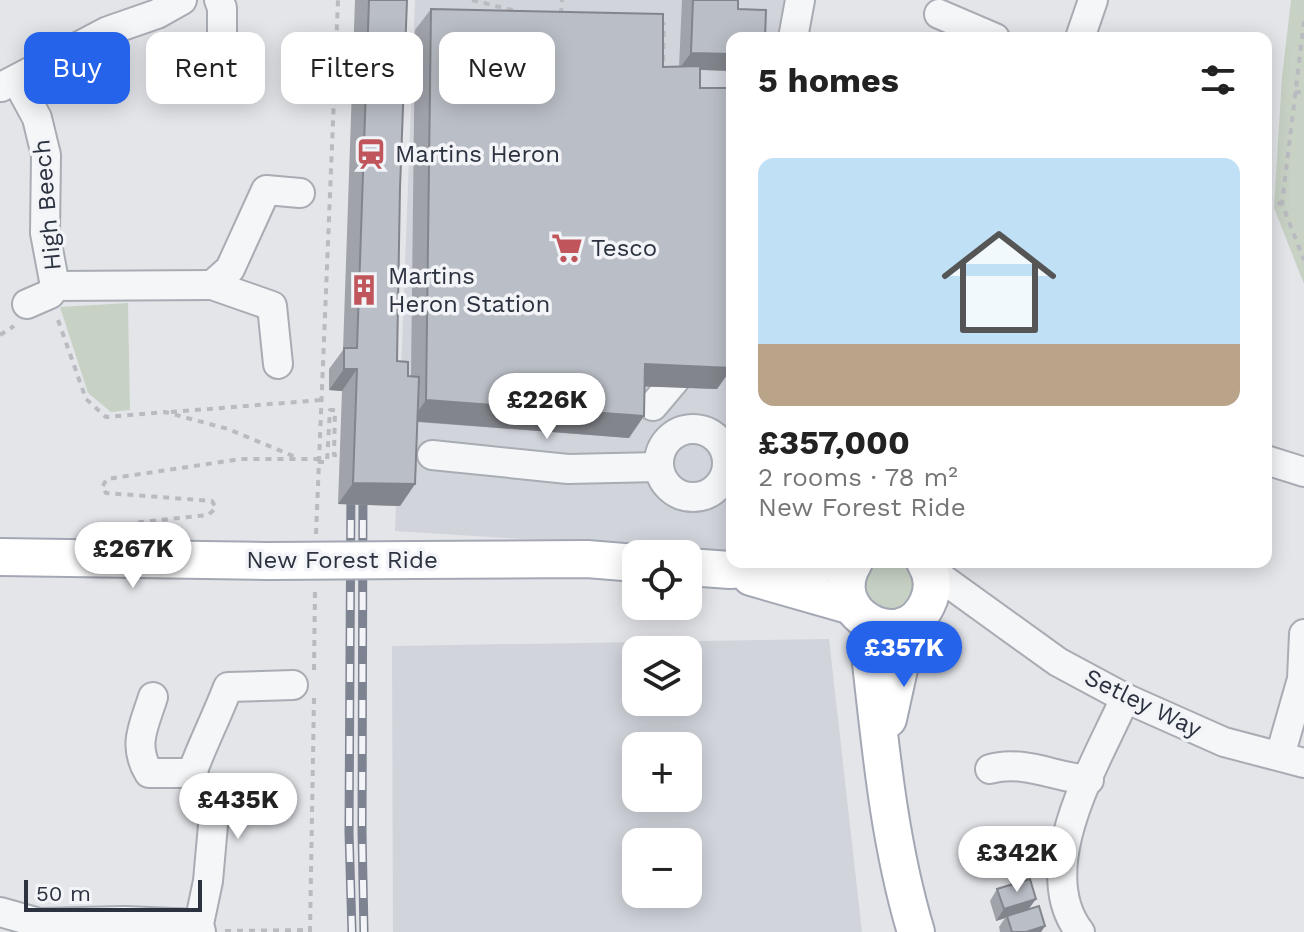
<!DOCTYPE html>
<meta charset="utf-8">
<style>
:root{--surface:#fff;--page:#f2f2f2;--text:#222;--muted:#767676;--line:#e0e0e0;--accent:#2563eb}
body{margin:0;font-family:"Work Sans",sans-serif;background:var(--page);color:var(--text);height:100vh;display:flex;flex-direction:column;font-size:30px;white-space:nowrap}
*{box-sizing:border-box;margin:0}
p{font-size:26px;color:var(--muted)}
.icon{flex:none;width:44px;height:44px;fill:none;stroke:currentColor;stroke-width:2;stroke-linecap:round;stroke-linejoin:round}
.map{position:relative;flex:1;overflow:hidden}
.details{position:absolute;left:726px;top:32px;width:546px;height:536px;display:flex;flex-direction:column;background:var(--surface);border-radius:16px;box-shadow:0 4px 20px #0003}
.details>*{flex:none}
.guide{position:absolute;left:24px;top:32px;width:582px;height:72px;display:flex;gap:16px}
.buttons{position:absolute;left:622px;top:540px;display:grid;gap:16px}
.buttons a{display:grid;place-items:center;width:80px;height:80px;border-radius:16px;background:var(--surface);box-shadow:0 4px 20px #0003;font-size:40px}
.scale{position:absolute;left:24px;bottom:20px;width:178px;box-sizing:border-box;padding-left:8px;border:4px solid #2c3240;border-top:0;font-size:22px;line-height:28px;white-space:nowrap;color:#2c3240;-webkit-text-stroke:6px #f2f4f7;paint-order:stroke}
.price{position:absolute;translate:-50% -68px;padding:0 18px;border-radius:28px;background:#fff;color:#222;font-size:26px;line-height:52px;filter:drop-shadow(0 2px 4px #0008)}
.price::after{content:'';position:absolute;left:50%;top:48px;width:24px;height:18px;margin-left:-12px;background:inherit;clip-path:polygon(0 0,100% 0,50% 100%)}
.price.active{background:var(--accent);color:#fff}
ul{padding:0;list-style:none}
li{display:grid;align-content:center;gap:16px;height:424px;padding:0 32px}
li+li{border-top:2px solid var(--line)}
li span{display:grid;place-items:center;height:248px;border-radius:16px;color:#555}
li>.icon{margin-inline-start:auto}
span .icon{width:144px;height:144px;fill:#fffc;stroke-width:1}
li b{font-size:34px}
h2{display:flex;justify-content:space-between;align-items:center;height:96px;padding:0 32px;font-size:34px}
.pill{padding:0 28px;border-radius:16px;background:var(--surface);box-shadow:0 4px 20px #0003;font-size:28px;line-height:72px}
.pill.active{background:var(--accent);color:#fff}
.map>svg:first-child{display:block}
.built{fill:#d1d4db;fill-rule:evenodd}
.green{fill:#c7d2c5}
.lines{fill:none;stroke-linecap:round;stroke-linejoin:round}
.minor-casing{stroke:#a8acb3;stroke-width:32}
.major-casing{stroke:#a3a8b4;stroke-width:40}
.path{stroke:#b9bbc1;stroke-width:4;stroke-dasharray:6 6;stroke-linecap:butt}
.minor{stroke:#f5f6f8;stroke-width:28}
.major{stroke:#fff;stroke-width:36}
.rail-casing{stroke:#7e8391;stroke-width:9}
.rail{stroke:#f2f4f7;stroke-width:6;stroke-dasharray:18;stroke-linecap:butt}
.major-bridge-casing{stroke:#a3a8b4;stroke-width:40;stroke-linecap:butt}
.major-bridge{stroke:#fff;stroke-width:36}
.wall{fill:#a0a3aa}
.shaded-wall{fill:#82858b}
.building{fill:#babec6;stroke:#82858b;stroke-width:2}
.labels{text-anchor:middle;stroke-width:7;stroke-linejoin:round;paint-order:stroke}
.poi-label{font-size:24px;fill:#2c3240;stroke:#f2f4f7;text-anchor:start}
.street-label{font-size:24px;fill:#2c3240;stroke:#f2f4f7}
</style>
<div class="map">
<svg width="1304" height="932" viewBox="0 0 1304 932">
<rect width="100%" height="100%" fill="#e3e5e9"/>
<g class="built">
<polygon points="415,0 784,0 777,38 732,38 732,552 395,531"/>
<path d="M 829,639 L 862,932 L 393,932 L 392,646 ZM 636,650 L 688,650 L 688,702 L 636,702 ZM 636,746 L 688,746 L 688,798 L 636,798 ZM 636,842 L 688,842 L 688,894 L 636,894 Z"/>
</g>
<g class="green">
<polygon points="1291,0 1304,0 1304,284 1274,208 1282,77"/>
<polygon points="128,303 130,410 111,412 88,393 60,307"/>
<circle cx="888" cy="586" r="25"/>
</g>
<g class="lines">
<defs>
<g id="minor">
<polyline points="219,0 222,8 222,36 234,78"/>
<polyline points="939,14 995,38"/>
<polyline points="793,38 800,0"/>
<polyline points="1080,38 1093,0"/>
<polyline points="17,81 37,118 46,155 45,233 55,286"/>
<polyline points="1,87 108,31 157,14 182,0"/>
<polyline points="27,304 50,294 55,286 212,285"/>
<polyline points="278,364 272,306 212,285 230,269 266,190 300,193"/>
<polyline points="653,406 685,368 686,355"/>
<circle cx="693" cy="463" r="34"/>
<polyline points="432,455 568,469 659,467"/>
<polyline points="1266,460 1304,472"/>
<polyline points="929,569 1058,662 1125,698 1224,742 1304,763"/>
<path d="M 153,697 C 144,726 132,745 149,773 L 192,773 C 203,743 217,716 228,687 L 293,685"/>
<polyline points="1280,756 1302,679 1304,634"/>
<path d="M 990,769 C 1022,759 1057,778 1089,780"/>
<polyline points="192,773 214,814 208,881 199,924 201,932"/>
<polyline points="0,912 39,923 124,921 199,924"/>
<path d="M 1080,932 C 1030,868 1098,760 1125,698"/>
</g>
<g id="major">
<polyline points="0,557 267,561"/>
<polyline points="415,560 587,559 636,563"/>
<path d="M 854,562 C 822,613 902,657 927,604 C 934,590 933,575 925,562"/>
<polyline points="688,567 730,570 835,562"/>
<polyline points="751,577 852,606"/>
<path d="M 874,625 L 869,645 C 880,741 888,839 916,932"/>
<polyline points="888,719 904,646 904,626"/>
</g>
</defs>
<use href="#minor" class="minor-casing"/>
<use href="#major" class="major-casing"/>
<g class="path">
<polyline points="472,0 516,11"/>
<polyline points="561,14 562,0"/>
<polyline points="1304,21 1282,204 1304,260"/>
<polyline points="659,24 664,24 663,71"/>
<polyline points="1295,93 1304,91"/>
<polyline points="1266,200 1282,204"/>
<polyline points="58,320 86,399 106,417 165,412 228,429 298,458"/>
<polyline points="0,335 14,326"/>
<polyline points="171,412 321,400"/>
<polyline points="318,462 327,462 330,410 335,410 334,455 342,456"/>
<polyline points="132,529 132,523 208,515 216,508 212,501 106,493 102,487 107,479 241,459 319,459"/>
<polyline points="316,534 338,0"/>
<polyline points="314,670 315,590"/>
<polyline points="225,931 310,930"/>
<polyline points="310,932 314,698"/>
</g>
<use href="#minor" class="minor"/>
<use href="#major" class="major"/>
<defs>
<g id="rail">
<polyline points="351,484 349,832 352,932"/>
<polyline points="363,484 362,832 364,932"/>
</g>
</defs>
<use href="#rail" class="rail-casing"/>
<use href="#rail" class="rail"/>
<defs>
<polyline id="major-bridge" points="267,561 415,560"/>
</defs>
<use href="#major-bridge" class="major-bridge-casing"/>
<use href="#major-bridge" class="major-bridge"/>
</g>
<g class="wall">
<polygon points="355,0 407,0 400,188 397,361 408,376 411,376 415,30 431,9 663,67 679,67 682,0 738,0 732,38 732,71 700,70 700,88 732,368 717,389 644,386 629,438 417,422 415,484 400,506 338,504 342,391 329,390 329,369 343,350"/>
<polygon points="997,889 1029,908 1045,926 1041,932 1000,932 999,927 1005,918 996,921 990,901"/>
</g>
<g class="shaded-wall">
<polygon points="691,53 732,54 732,71 679,69"/>
<polygon points="645,364 732,368 717,389 630,386"/>
<polygon points="344,369 357,369 342,391 329,390"/>
<polygon points="426,400 644,416 629,438 411,421"/>
<polygon points="353,483 415,484 400,506 338,504"/>
<polygon points="1036,899 1028,910 1007,916 1005,918 996,921 1004,909"/>
<polygon points="1045,926 1041,932 1026,932"/>
</g>
<g class="building">
<polygon points="369,0 407,0 400,188 397,361 408,362 408,376 419,377 415,484 353,483 357,369 344,369 344,348 357,348"/>
<polygon points="693,0 738,0 738,9 766,10 765,38 732,38 732,54 691,53"/>
<polygon points="431,9 663,14 663,67 700,66 700,88 732,88 732,368 645,364 644,416 426,400"/>
<polygon points="1030,879 1036,899 1004,909 997,889"/>
<polygon points="1039,906 1045,926 1026,932 1012,932 1007,916"/>
</g>
<defs>
<symbol id="station-bare" viewBox="-9 -9 18 18"><path d="M-3-6H3Q5-6 5-4V2Q5 4 3 4L4.5 6H3L1.5 4h-3L-3 6H-4.5L-3 4Q-5 4-5 2V-4Q-5-6-3-6ZM-3.5-4v3h7v-3ZM-3.5 1v1.5H-2V1ZM2 1v1.5H3.5V1Z" fill="#c0565c" stroke="#f2f4f7" stroke-width="2.5" paint-order="stroke"/></symbol>
<symbol id="supermarket-bare" viewBox="-9 -9 18 18"><path d="M-6-5.5h2.5l.6 2H6L4.5 2H-2.5L-4.4-4H-6ZM-1.5 3.2a1.3 1.3 0 1 0 .1 0ZM3 3.2a1.3 1.3 0 1 0 .1 0Z" fill="#c0565c" stroke="#f2f4f7" stroke-width="2.5" paint-order="stroke"/></symbol>
<symbol id="building-bare" viewBox="-9 -9 18 18"><path d="M-4-6H4V6H1V3H-1V6H-4ZM-2.5-4.3h1.7v1.8h-1.7ZM.8-4.3h1.7v1.8H.8ZM-2.5-1h1.7V.8h-1.7ZM.8-1h1.7V.8H.8Z" fill="#c0565c" stroke="#f2f4f7" stroke-width="2.5" paint-order="stroke"/></symbol>
</defs>
<g fill-rule="evenodd">
<use href="#station-bare" x="349" y="132" width="44" height="44"/>
<use href="#supermarket-bare" x="545" y="226" width="44" height="44"/>
<use href="#building-bare" x="342" y="268" width="44" height="44"/>
</g>
<g class="labels">
<g class="poi-label">
<text x="395" y="162">Martins Heron</text>
<text x="591" y="256">Tesco</text>
<text x="388" y="284">Martins<tspan x="388" dy="28">Heron Station</tspan></text>
</g>
<g class="street-label">
<text transform="translate(47 205) rotate(-95)" y="8">High Beech</text>
<text x="342" y="568">New Forest Ride</text>
<text transform="translate(1143 703) rotate(26)" y="8">Setley Way</text>
</g>
</g>
</svg>
<div class="buttons">
<a><svg class="icon" aria-label="locate" viewBox="0 0 24 24"><circle cx="12" cy="12" r="6"/><path d="M12 2v4M12 18v4M2 12h4M18 12h4"/></svg></a>
<a><svg class="icon" aria-label="layers" viewBox="0 0 24 24"><path d="M12 4l9 5-9 5-9-5zM3 14l9 5 9-5"/></svg></a>
<a>+</a>
<a>−</a>
</div>
<div class="scale">50 m</div>
<b class="price" style="left:547px;top:441px">£226K</b>
<b class="price" style="left:133px;top:590px">£267K</b>
<b class="price active" style="left:904px;top:689px">£357K</b>
<b class="price" style="left:238px;top:841px">£435K</b>
<b class="price" style="left:1017px;top:894px">£342K</b>
<div class="guide">
<a class="pill active">Buy</a>
<a class="pill">Rent</a>
<a class="pill">Filters</a>
<a class="pill">New</a>
</div>
<section class="details">
<h2>5 homes<svg class="icon" aria-label="filters" viewBox="0 0 24 24"><path d="M4 7h16M4 17h16"/><circle cx="9" cy="7" r="2"/><circle cx="15" cy="17" r="2"/></svg></h2>
<ul>
<li><span style="background:linear-gradient(#bfe0f5 75%,#b9a48a 0)"><svg class="icon" aria-label="home" viewBox="0 0 24 24"><path d="M3 11l9-7 9 7M6 9v11h12V9"/></svg></span><div><b>£357,000</b><p>2 rooms · 78 m²</p><p>New Forest Ride</p></div></li>
</ul>
</section>
</div>
